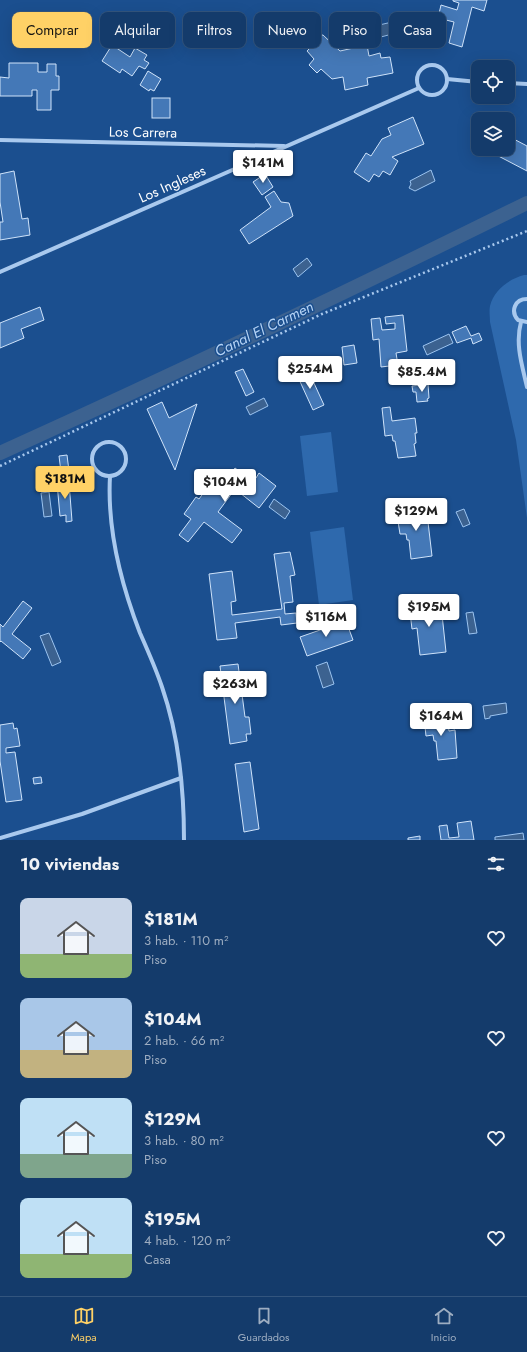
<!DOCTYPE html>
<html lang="es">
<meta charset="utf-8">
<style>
:root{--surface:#143b6b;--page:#1d4271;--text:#f1f3f6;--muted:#9dadc1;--line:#33557e;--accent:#ffd166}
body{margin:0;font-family:Jost,sans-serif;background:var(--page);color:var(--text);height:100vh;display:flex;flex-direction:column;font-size:15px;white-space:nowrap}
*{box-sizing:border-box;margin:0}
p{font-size:13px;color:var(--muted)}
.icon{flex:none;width:22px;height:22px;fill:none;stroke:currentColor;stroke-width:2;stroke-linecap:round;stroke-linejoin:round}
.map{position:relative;height:840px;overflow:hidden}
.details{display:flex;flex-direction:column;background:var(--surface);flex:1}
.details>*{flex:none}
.banner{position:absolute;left:12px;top:12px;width:503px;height:36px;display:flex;gap:8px}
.tools{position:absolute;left:471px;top:60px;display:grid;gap:8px}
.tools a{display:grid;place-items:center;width:44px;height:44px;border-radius:8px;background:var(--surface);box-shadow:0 4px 16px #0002,0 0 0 1px var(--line);font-size:20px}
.price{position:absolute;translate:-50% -34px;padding:0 9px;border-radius:4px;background:#fff;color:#222;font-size:13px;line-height:26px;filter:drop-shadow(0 1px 2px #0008)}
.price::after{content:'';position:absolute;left:50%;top:24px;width:12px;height:9px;margin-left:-6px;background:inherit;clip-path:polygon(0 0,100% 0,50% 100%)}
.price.current{background:var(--accent);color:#111}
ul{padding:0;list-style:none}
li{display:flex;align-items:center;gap:12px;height:100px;padding:0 20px}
li span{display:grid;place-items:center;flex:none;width:112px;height:80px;border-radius:8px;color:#555}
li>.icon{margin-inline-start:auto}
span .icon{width:48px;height:48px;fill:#fffc;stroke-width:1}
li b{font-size:17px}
h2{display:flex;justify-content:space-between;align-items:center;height:48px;padding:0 20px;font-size:17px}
.tag{padding:0 14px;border-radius:8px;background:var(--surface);box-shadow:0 4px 16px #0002,0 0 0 1px var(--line);font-size:14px;line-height:36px}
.tag.current{background:var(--accent);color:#111}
.tabs{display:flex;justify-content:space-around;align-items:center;height:56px;border-top:1px solid var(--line);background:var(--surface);font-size:11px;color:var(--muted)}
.tabs a{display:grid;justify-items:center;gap:2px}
.tabs .current{color:var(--accent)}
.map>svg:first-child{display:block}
.green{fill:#2e69ad}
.water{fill:#3c6290;stroke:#9cc4f0}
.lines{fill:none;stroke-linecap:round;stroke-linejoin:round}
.canal{stroke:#3c6290;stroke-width:14}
.building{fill:#4478b7;stroke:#cfe3fa}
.path{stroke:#a9c9ee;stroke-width:2.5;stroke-dasharray:2 3;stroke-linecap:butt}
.minor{stroke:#a9c9ee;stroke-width:4}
.labels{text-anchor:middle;stroke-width:3;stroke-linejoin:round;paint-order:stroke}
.street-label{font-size:14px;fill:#fff;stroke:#1b4f8f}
.water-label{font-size:15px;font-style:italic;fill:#b5d3f5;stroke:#1b4f8f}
</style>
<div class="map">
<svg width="527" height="840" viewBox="0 0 527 840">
<rect width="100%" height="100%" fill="#1b4f8f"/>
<g class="green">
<path d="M 524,275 L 527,275 L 527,518 L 516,440 L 490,322 C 490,317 489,311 490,306 C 494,290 509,279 524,275 Z"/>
<polygon points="331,432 338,492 307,496 300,436"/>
<polygon points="344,527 353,600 319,605 310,532"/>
</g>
<g class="water">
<polygon points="392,22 396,33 377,38 375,26"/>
<polygon points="431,170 435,181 415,191 409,188 411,184 410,181"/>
<polygon points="307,258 312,265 298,277 293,269"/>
<polygon points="449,334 453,343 427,355 423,346"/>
<polygon points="264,398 268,406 250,415 246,407"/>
<polygon points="49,492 52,516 44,517 41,493"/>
<polygon points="274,499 290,511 285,519 269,507"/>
<polygon points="464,509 470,524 463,527 456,512"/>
<polygon points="473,612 477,633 469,634 466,613"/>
<polygon points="49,633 61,662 52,666 40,636"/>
<polygon points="327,662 334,684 323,688 316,666"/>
<polygon points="506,703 507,713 490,716 490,718 485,719 483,706"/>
<polygon points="523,833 524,840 495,840 495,837"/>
</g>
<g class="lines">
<path class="canal" d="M 0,453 C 177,373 353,289 527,203"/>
</g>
<g class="building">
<polygon points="453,0 487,0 484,11 472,7 462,47 449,43 454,22 438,18 441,5 457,10 459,3 453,1"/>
<polygon points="323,35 340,51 367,45 369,56 380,53 381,58 390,57 393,73 367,78 368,85 345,90 343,77 332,79 321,69 317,73 309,65 314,59 307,51 312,46 311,36"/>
<polygon points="112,45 130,57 135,48 147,55 144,60 149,63 145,69 139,66 132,76 122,69 120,73 102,61"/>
<polygon points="9,63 38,63 38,72 47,72 47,64 56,64 56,76 59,76 59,90 51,90 51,110 37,110 37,90 32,90 32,96 0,96 0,77 9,78"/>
<polygon points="148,71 161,79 154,91 150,89 149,91 140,85"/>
<rect x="152" y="98" width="18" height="20"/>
<polygon points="413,117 424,144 392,157 398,161 390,175 383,171 379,177 374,174 369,182 354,172 366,153 371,156 382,139 391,135 388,128"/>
<polygon points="508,136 527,146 527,171 485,149 508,149"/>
<polygon points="14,171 22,219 28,218 30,235 0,240 0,222 3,222 0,202 0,174"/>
<polygon points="265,174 273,187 262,195 253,182"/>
<polygon points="274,191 281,202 289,203 293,216 249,244 240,230 271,207 265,197"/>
<polygon points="40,307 44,320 21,329 24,338 0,348 0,323"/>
<polygon points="403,315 407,351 396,353 398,365 381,367 379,339 373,340 371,319 380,318 382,330 395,329 395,323 386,324 385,317"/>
<polygon points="466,326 471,336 479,333 482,340 473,344 471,338 457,343 452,332"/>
<polygon points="354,345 357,363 344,365 342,347"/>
<polygon points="243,369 254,392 246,396 235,372"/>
<polygon points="308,370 324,405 313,410 297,375"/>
<polygon points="428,384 429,398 427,399 428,401 417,402 416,392 413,392 412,386"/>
<polygon points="162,402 169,418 197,404 175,470 147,409"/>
<polygon points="390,407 392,421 415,418 417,433 415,433 416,443 414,444 416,456 398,458 395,441 393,441 392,435 385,436 382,408"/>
<polygon points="67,455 69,471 61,472 59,456"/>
<polygon points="235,468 243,474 245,470 256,478 259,473 276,486 259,508 235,489 218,512 242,530 232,543 204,522 188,542 179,535 191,519 184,514 196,497 199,499 215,477 224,483"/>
<polygon points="69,482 72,521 66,522 66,515 60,516 57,483"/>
<polygon points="426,505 432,556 411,559 409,540 407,540 406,534 400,534 396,509 405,508 406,520 418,519 416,506"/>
<polygon points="290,552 295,575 290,576 293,602 284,603 285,614 296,613 297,623 281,625 280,617 235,623 237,638 217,640 209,574 232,571 236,601 231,602 232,615 282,609 274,554"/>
<polygon points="23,601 32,608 12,634 31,649 23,659 1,641 0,642 0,624 3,627"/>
<polygon points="418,603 418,607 441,605 446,652 420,655 417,628 412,629 409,604"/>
<polygon points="346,621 353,640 307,656 300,637"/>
<polygon points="238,664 245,717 249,717 251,734 246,734 247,741 230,744 220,666"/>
<polygon points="431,707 432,721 437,721 437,724 448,723 449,731 455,730 457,758 438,760 436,741 434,741 433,735 426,736 423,708"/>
<polygon points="13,723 14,729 17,728 20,746 6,748 6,753 15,752 22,800 6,802 0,761 0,725"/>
<polygon points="250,762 259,829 244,832 235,764"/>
<polygon points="41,777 42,783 34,784 33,778"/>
<polygon points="471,821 474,840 441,840 439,826 447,825 449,838 459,837 457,823"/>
<polygon points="420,836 420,840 408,840 408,838"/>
</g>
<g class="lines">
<polyline class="path" points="0,466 322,314 527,231"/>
<g class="minor">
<circle cx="432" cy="80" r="15"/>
<polyline points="447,79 478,82"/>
<polyline points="508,83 527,84"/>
<polyline points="0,140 284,146"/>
<polyline points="0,272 419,88"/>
<path d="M 527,299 C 515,299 510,311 518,320 L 527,322"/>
<path d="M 521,322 C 515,344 522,365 527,387"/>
<circle cx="109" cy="459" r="17"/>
<path d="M 110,476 C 107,529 121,584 140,633 C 148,651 156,669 162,687 C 179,736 184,789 184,840"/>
<polyline points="0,838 82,814 181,778"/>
</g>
</g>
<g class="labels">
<g class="street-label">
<text transform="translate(143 132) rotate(1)" y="5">Los Carrera</text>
<text transform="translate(172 184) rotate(-24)" y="5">Los Ingleses</text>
</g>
<g class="water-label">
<text transform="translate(264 329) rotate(-26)" y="5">Canal El Carmen</text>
</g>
</g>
</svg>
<div class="tools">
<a><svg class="icon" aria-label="locate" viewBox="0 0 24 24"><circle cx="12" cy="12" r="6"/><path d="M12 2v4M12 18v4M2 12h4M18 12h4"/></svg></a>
<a><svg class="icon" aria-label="layers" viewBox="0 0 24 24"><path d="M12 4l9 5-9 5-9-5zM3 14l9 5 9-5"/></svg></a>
</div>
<b class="price" style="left:263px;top:184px">$141M</b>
<b class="price" style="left:310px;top:390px">$254M</b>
<b class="price" style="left:422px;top:393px">$85.4M</b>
<b class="price current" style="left:65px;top:500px">$181M</b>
<b class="price" style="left:225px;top:503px">$104M</b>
<b class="price" style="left:416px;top:532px">$129M</b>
<b class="price" style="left:429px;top:628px">$195M</b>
<b class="price" style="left:326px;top:638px">$116M</b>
<b class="price" style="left:235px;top:705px">$263M</b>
<b class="price" style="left:441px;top:737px">$164M</b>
<div class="banner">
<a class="tag current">Comprar</a>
<a class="tag">Alquilar</a>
<a class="tag">Filtros</a>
<a class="tag">Nuevo</a>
<a class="tag">Piso</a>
<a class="tag">Casa</a>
</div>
</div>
<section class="details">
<h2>10 viviendas<svg class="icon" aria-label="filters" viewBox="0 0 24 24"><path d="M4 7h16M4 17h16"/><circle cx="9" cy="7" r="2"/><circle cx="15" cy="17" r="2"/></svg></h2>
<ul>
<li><span style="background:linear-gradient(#c9d6e8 70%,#8fb573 0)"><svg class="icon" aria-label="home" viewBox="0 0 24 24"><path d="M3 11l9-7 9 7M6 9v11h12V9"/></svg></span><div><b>$181M</b><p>3 hab. · 110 m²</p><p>Piso</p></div><svg class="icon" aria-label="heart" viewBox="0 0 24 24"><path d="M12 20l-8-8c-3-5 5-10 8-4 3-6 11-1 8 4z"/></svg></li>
<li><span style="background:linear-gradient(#a9c7e8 65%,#c2b280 0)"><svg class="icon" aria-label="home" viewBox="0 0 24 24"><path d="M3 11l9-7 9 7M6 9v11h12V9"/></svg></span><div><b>$104M</b><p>2 hab. · 66 m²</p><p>Piso</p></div><svg class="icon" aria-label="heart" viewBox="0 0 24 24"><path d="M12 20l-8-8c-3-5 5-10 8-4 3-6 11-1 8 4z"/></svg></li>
<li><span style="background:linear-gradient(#bfe0f5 70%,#7fa58c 0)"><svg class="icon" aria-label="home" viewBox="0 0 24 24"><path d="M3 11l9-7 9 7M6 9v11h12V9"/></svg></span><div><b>$129M</b><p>3 hab. · 80 m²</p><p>Piso</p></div><svg class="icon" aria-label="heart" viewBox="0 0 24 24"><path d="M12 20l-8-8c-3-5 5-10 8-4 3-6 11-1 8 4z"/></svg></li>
<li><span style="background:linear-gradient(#bfe0f5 70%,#8fb573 0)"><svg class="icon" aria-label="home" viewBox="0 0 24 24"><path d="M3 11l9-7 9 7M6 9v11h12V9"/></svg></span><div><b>$195M</b><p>4 hab. · 120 m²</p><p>Casa</p></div><svg class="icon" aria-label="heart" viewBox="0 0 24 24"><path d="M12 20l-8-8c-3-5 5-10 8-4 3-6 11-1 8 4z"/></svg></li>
</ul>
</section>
<nav class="tabs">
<a class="current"><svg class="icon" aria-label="map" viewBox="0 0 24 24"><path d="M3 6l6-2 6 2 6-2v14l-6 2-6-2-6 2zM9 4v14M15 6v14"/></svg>Mapa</a>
<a><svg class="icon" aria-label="saved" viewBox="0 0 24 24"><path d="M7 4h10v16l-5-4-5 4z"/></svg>Guardados</a>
<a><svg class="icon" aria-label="home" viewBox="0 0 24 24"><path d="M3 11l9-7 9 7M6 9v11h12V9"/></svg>Inicio</a>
</nav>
